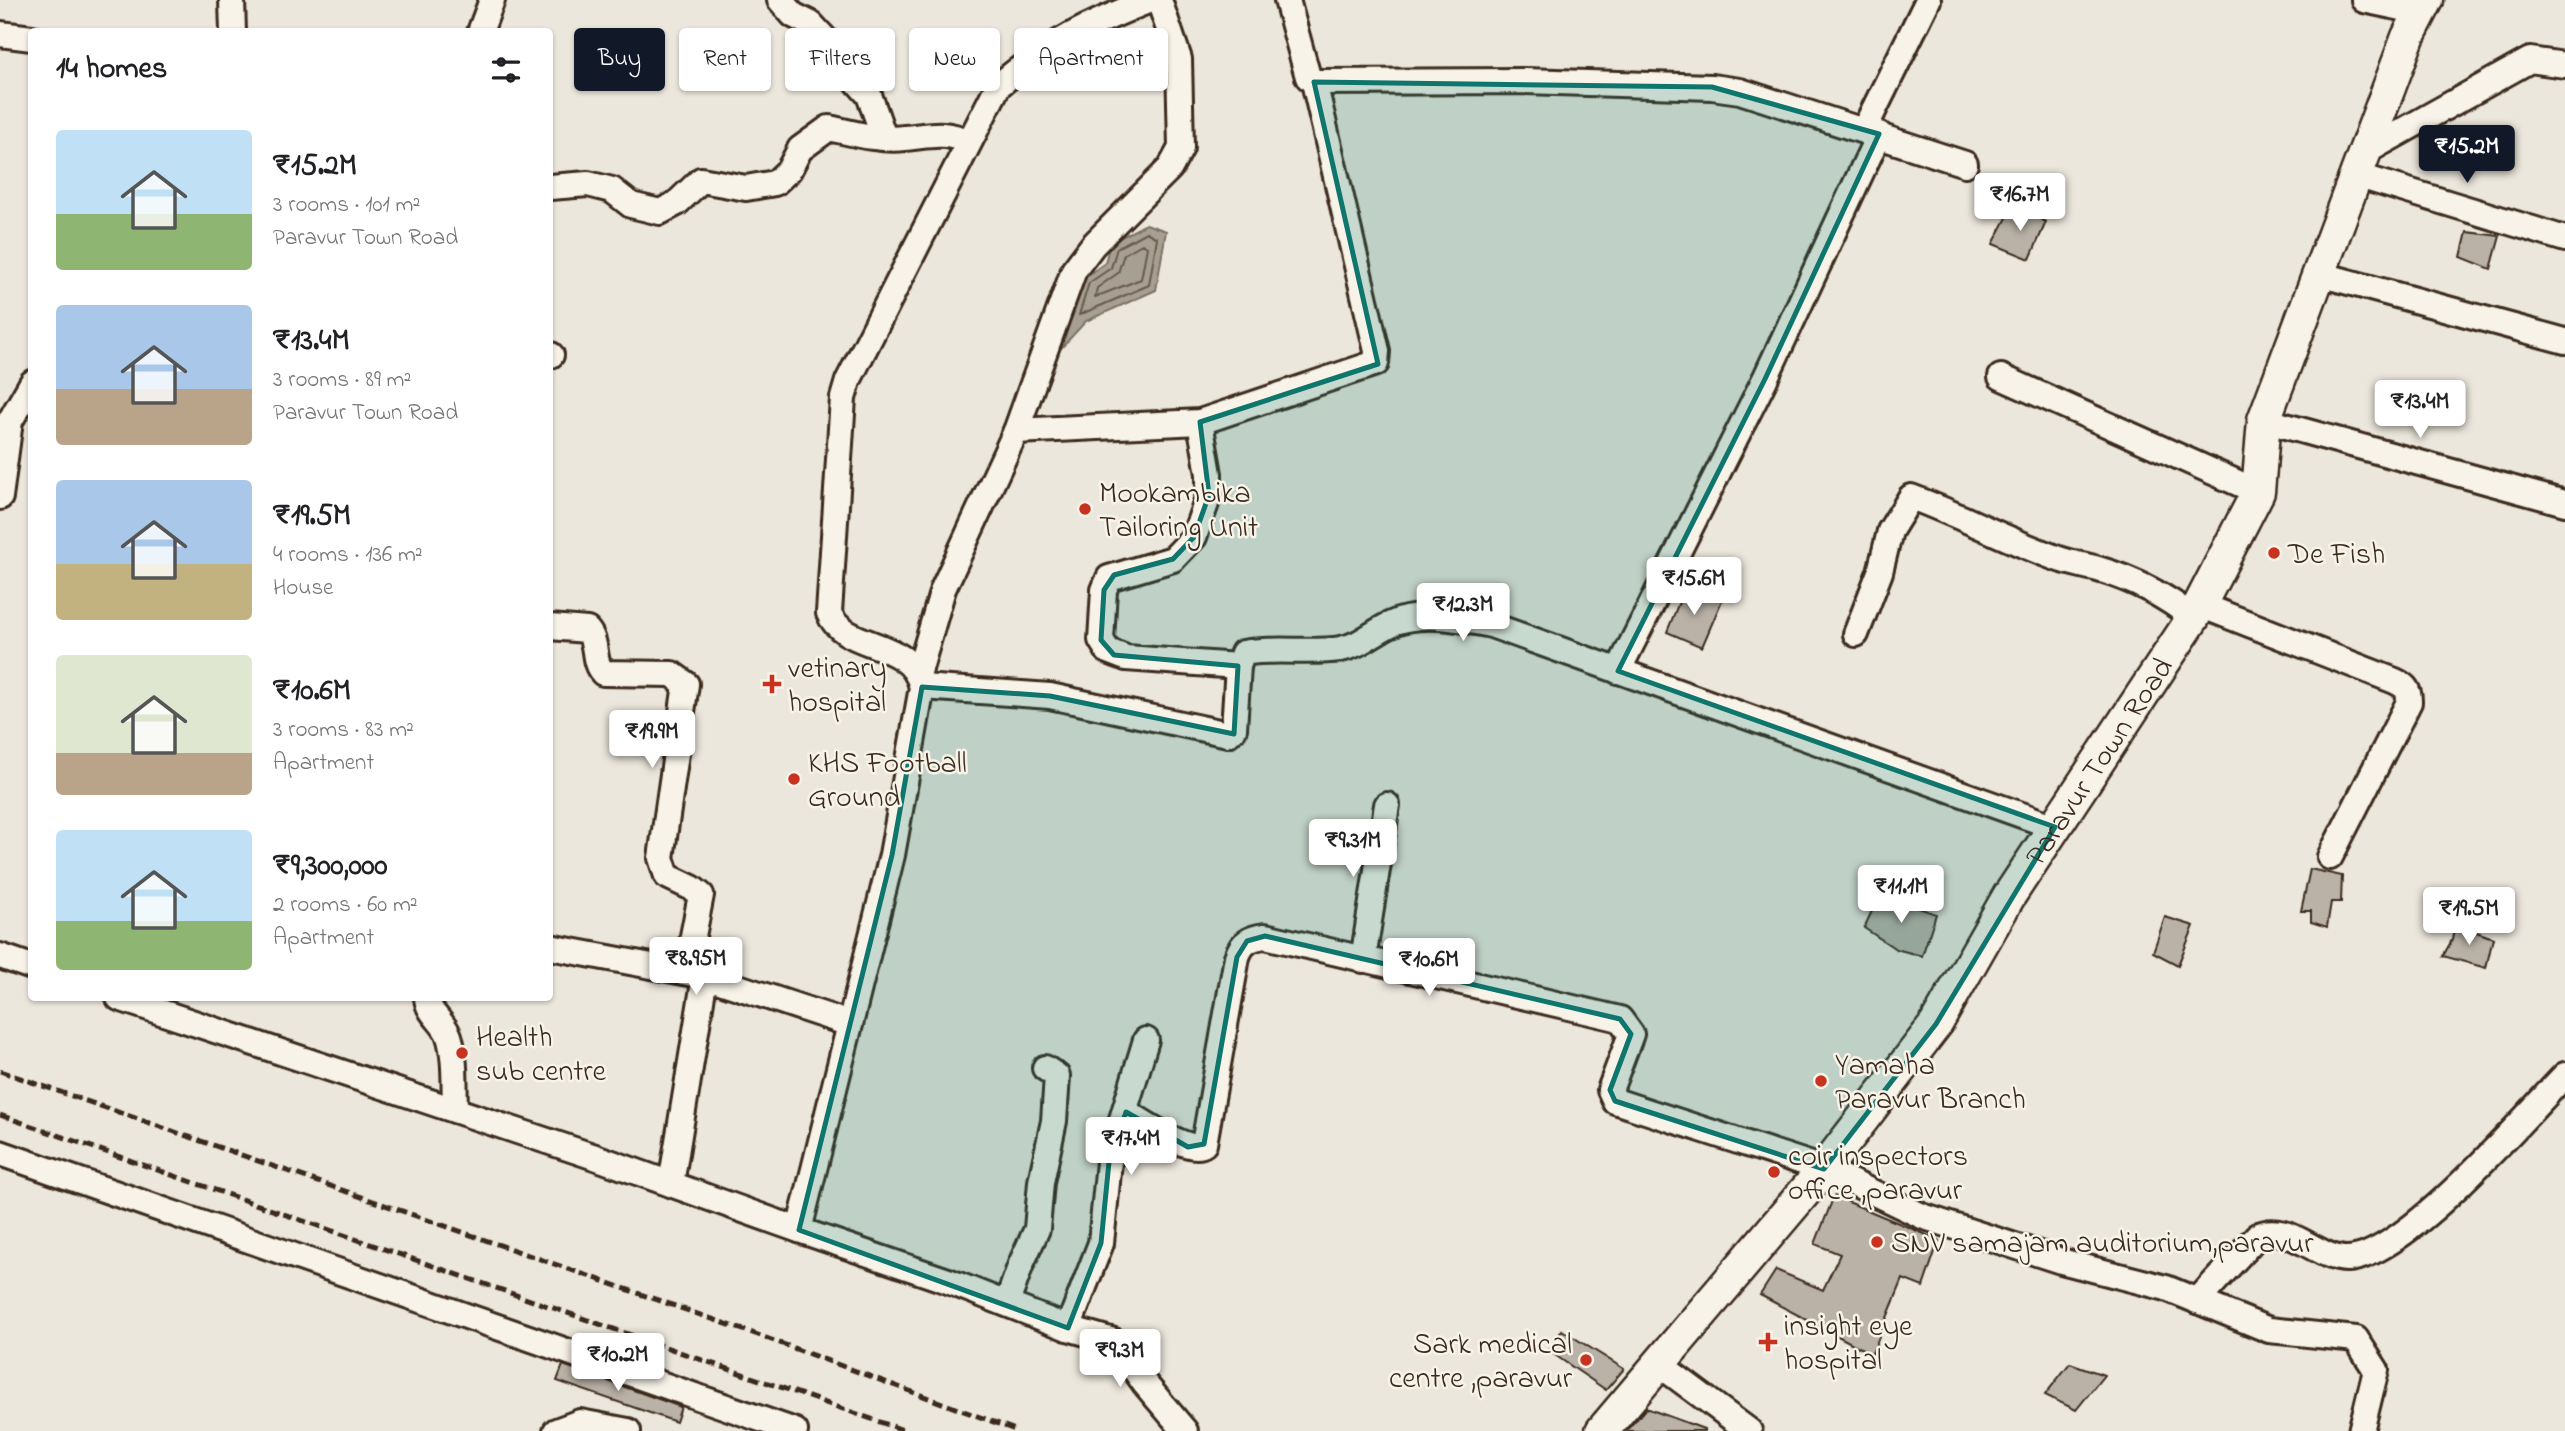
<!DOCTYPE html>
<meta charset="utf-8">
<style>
:root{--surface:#fff;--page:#f6f6f6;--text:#202124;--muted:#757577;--accent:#111827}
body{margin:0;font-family:"Indie Flower",sans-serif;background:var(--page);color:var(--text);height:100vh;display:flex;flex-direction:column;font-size:26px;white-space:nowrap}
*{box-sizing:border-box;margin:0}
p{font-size:23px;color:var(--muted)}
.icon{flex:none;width:38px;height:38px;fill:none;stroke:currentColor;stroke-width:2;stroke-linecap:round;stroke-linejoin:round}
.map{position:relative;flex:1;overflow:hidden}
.sheet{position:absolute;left:28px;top:28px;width:525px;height:973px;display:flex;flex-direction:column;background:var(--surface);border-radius:7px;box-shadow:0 2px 5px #0004}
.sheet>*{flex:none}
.hud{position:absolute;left:574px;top:28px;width:665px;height:63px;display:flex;gap:14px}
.price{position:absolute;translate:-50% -60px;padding:0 16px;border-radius:7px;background:#fff;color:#222;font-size:23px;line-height:46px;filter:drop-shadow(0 2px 4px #0008)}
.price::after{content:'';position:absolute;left:50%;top:42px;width:21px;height:16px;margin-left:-10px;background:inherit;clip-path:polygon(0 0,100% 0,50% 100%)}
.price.selected{background:var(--accent);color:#fff}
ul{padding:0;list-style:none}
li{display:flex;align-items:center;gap:21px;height:175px;padding:0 28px}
li span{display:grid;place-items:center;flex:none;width:196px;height:140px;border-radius:7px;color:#555}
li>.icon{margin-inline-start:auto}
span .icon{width:84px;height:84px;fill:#fffc;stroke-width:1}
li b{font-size:30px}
h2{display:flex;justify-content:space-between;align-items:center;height:84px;padding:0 28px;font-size:30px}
.chip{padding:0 24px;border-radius:7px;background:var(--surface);box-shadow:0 2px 5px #0004;font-size:24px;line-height:63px}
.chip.selected{background:var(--accent);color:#fff}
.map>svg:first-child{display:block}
.water{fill:#a89f93;stroke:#7c7064;stroke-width:2}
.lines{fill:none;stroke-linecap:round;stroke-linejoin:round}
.shore{stroke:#67594d;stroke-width:2}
.building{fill:#bab2a7;stroke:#3b2a1e;stroke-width:2}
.minor-casing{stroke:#3b2a1e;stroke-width:30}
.major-casing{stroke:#3b2a1e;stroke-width:37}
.minor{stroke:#f7f3e8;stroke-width:24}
.major{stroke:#f7f3e8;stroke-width:32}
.rail{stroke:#3b2a1e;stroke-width:5;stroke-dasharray:10 5;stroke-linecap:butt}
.marked{fill:#0f766e;fill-opacity:0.2;stroke:#0f766e;stroke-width:5;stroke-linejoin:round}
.poi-dot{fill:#c8321e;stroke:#f7f3e8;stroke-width:2.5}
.labels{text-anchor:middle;stroke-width:5;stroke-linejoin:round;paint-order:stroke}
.poi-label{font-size:30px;fill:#3b2a1e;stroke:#f7f3e8;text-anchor:start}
.street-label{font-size:30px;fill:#3b2a1e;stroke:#f7f3e8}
</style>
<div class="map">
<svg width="2565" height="1431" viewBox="0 0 2565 1431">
<rect width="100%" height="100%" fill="#ece7dc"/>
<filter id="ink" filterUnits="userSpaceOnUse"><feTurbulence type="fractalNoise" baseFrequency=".0143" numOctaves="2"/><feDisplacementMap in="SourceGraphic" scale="14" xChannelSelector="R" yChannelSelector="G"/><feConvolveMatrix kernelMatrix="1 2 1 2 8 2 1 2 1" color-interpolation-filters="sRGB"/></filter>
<g filter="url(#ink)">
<polygon class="water" points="1146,224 1166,231 1156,290 1086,321 1052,358 1084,278 1105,263 1110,243"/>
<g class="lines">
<g class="shore">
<polygon points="1146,232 1157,238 1149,285 1079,315 1089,283 1111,268 1117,248"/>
<polygon points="1142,244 1147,247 1141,279 1095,297 1097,288 1118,273 1124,254"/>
</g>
</g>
<g class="building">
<polygon points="2011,210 2029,213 2046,222 2030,259 1993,244"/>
<polygon points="2467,232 2500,236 2491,269 2461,257"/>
<polygon points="1683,592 1723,598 1702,647 1667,632"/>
<polygon points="2310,869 2342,876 2341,902 2331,902 2327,927 2311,922 2311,911 2301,911"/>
<polygon points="1880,894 1936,914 1922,956 1896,949 1864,928"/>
<polygon points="2165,917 2194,926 2178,965 2153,952"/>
<polygon points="2455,924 2493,938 2486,968 2443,956 2452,940"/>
<polygon points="1834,1196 1939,1240 1923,1287 1903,1279 1872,1354 1760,1295 1776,1270 1823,1290 1840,1254 1815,1244"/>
<polygon points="1562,1330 1624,1369 1606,1390 1549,1351"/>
<polygon points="2070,1363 2104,1375 2076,1410 2045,1395"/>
<polygon points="563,1365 681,1407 676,1422 557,1381"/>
<polygon points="1646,1408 1704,1429 1704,1431 1626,1431"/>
</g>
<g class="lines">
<defs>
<g id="minor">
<polyline points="232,0 233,32"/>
<polyline points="780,0 793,15 811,24 836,51 844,67 869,95 884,137"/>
<path d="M 1150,0 C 1089,24 1049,43 998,86 L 848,381 L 843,398 L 829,613 C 844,651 911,638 922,687 L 892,855 L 799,1230 L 948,1281 L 1068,1328 L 1114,1341 L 1145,1384 L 1185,1431"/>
<polyline points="1287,0 1308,77 1314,82 1525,81 1712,87 1740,91 1965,164"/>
<polyline points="2364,0 2421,12"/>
<polyline points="480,32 492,0"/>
<polyline points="0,34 32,38"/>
<polyline points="1864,130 1928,0"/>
<polyline points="2365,152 2530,60 2565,65"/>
<polyline points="2356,175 2565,239"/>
<path d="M 550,187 L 588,184 L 612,190 L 631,205 L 660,212 L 677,203 L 701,180 L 746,188 L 775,183 L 789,170 L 800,149 L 829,128 C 852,133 880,141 905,138 C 929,136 944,130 968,142"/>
<polyline points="2319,274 2565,341"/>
<polyline points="550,355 551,355"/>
<polyline points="2001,377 2258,492"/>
<polyline points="2264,420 2565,503"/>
<polyline points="1200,422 1209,474 1209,495 1194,537 1173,559 1109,578 1104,590 1101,640 1108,651 1126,658 1238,666"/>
<polyline points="1016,431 1200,422 1376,363 1377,351 1314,82"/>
<polyline points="0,497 10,421 32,383"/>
<path d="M 2198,604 L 2395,681 C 2406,686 2409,690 2409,702 L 2330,857"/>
<path d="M 550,627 L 587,630 C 599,643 591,661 603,673 L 672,674 L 686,684 L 661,858 L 667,876 L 692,888 L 701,895 L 686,972"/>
<path d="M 1856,634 L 1880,572 L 1890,531 L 1911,497 C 1960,515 2006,540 2056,558 C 2069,563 2084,565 2098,569 C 2132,579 2166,596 2193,618"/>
<polyline points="1618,671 1765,379 1879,134"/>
<polyline points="919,672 943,589 1016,431 1074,270 1093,245 1170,168 1181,148 1179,59 1159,0"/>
<path d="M 922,687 L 1050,696 L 1228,734 L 1234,729 L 1238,666 L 1243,653 C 1275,647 1309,654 1341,649 C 1361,645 1371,634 1389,625 C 1418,610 1461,619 1491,625 L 2055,827"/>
<polyline points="550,947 705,976 850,1024"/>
<polyline points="0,956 32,967"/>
<polyline points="1363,960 1387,805"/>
<polyline points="119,998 598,1158 799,1230"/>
<path d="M 427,998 C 429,1015 443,1020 449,1036 C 456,1058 454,1086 455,1110"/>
<path d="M 1126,1112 C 1142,1121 1189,1155 1204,1144 L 1237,957 C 1242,942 1250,938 1265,936 L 1620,1019 L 1631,1034 L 1610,1090 L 1615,1101 L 1824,1169 L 1922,1216 L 2061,1261 L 2166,1288 L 2269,1330 L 2356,1339 L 2376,1370 L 2361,1431"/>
<polyline points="0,1153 795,1431"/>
<polyline points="671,1184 705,976"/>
<path d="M 2197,1301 L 2257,1236 C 2288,1220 2316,1259 2347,1259 C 2405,1257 2523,1118 2565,1075"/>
<polyline points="1007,1303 1021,1264 1037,1229 1041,1182 1054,1121 1057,1076 1045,1068"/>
<polyline points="1068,1328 1101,1243 1109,1162 1146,1040"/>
<polyline points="1659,1364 1749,1431"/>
<polyline points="556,1431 580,1422 628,1431"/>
</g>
<g id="major">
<path id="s1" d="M 1602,1431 L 1824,1169 L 1936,1024 L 2009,896 L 2193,618 L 2258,492 L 2264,420 L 2408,37 L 2427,0"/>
</g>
</defs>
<use href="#minor" class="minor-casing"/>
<use href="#major" class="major-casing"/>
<use href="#minor" class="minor"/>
<use href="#major" class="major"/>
<g class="rail">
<polyline points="0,1071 758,1335 1018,1431"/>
<polyline points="0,1115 906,1431"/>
</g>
</g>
</g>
<path class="marked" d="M 1314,82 L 1712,87 L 1879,134 L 1765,379 L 1618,671 L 2055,827 L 1936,1024 L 1824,1169 L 1615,1101 L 1610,1090 L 1631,1034 L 1620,1019 L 1265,936 L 1247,941 L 1237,957 L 1204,1144 L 1188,1147 L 1126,1112 L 1109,1162 L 1101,1243 L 1068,1328 L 799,1230 L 892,855 L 922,687 L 1050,696 L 1234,734 L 1238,666 L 1114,655 L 1101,640 L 1104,590 L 1114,575 L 1173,559 L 1194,537 L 1209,495 L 1200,422 L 1378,364 Z"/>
<g class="poi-dot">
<circle cx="1085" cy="509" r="7"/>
<circle cx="2274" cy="553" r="7"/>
<path d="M768.5 673.5h7v7h7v7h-7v7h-7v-7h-7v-7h7z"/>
<circle cx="794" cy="779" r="7"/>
<circle cx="462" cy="1053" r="7"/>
<circle cx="1821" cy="1081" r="7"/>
<circle cx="1774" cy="1172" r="7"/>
<circle cx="1877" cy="1242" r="7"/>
<path d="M1764.5 1331.5h7v7h7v7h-7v7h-7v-7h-7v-7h7z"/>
<circle cx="1586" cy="1360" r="7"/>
</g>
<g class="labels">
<g class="poi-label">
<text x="1099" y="502">Mookambika<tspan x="1099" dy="34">Tailoring Unit</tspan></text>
<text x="2288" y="563">De Fish</text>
<text x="788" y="677">vetinary<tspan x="788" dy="34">hospital</tspan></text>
<text x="808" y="772">KHS Football<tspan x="808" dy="34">Ground</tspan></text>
<text x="476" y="1046">Health<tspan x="476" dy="34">sub centre</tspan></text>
<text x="1835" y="1074">Yamaha<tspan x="1835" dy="34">Paravur Branch</tspan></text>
<text x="1788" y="1165">coir inspectors<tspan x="1788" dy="34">office ,paravur</tspan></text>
<text x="1891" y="1252">SNV samajam auditorium,paravur</text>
<text x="1784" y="1335">insight eye<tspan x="1784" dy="34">hospital</tspan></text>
<text x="1572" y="1353" text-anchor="end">Sark medical<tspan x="1572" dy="34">centre ,paravur</tspan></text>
</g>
<g class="street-label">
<text dy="10" stroke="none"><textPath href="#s1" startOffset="836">Paravur Town Road</textPath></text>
</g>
</g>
</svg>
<b class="price selected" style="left:2467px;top:185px">₹15.2M</b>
<b class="price" style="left:2020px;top:233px">₹16.7M</b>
<b class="price" style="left:2420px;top:440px">₹13.4M</b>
<b class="price" style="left:1694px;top:617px">₹15.6M</b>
<b class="price" style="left:1463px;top:643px">₹12.3M</b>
<b class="price" style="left:652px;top:770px">₹19.9M</b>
<b class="price" style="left:1353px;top:879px">₹9.31M</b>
<b class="price" style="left:1901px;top:925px">₹11.1M</b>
<b class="price" style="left:2469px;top:947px">₹19.5M</b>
<b class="price" style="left:696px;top:997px">₹8.95M</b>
<b class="price" style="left:1429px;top:998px">₹10.6M</b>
<b class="price" style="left:1131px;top:1177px">₹17.4M</b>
<b class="price" style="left:1120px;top:1389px">₹9.3M</b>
<b class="price" style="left:618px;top:1393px">₹10.2M</b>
<div class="hud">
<a class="chip selected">Buy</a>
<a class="chip">Rent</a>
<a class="chip">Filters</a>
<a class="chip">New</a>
<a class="chip">Apartment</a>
</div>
<section class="sheet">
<h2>14 homes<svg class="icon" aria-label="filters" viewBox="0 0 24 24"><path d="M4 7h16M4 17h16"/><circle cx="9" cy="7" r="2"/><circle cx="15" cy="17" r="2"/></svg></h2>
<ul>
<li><span style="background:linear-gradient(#bfe0f5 60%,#8fb573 0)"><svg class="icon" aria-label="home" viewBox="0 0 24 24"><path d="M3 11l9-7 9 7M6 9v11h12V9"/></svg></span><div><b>₹15.2M</b><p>3 rooms · 101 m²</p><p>Paravur Town Road</p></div></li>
<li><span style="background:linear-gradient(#a9c7e8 60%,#b9a48a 0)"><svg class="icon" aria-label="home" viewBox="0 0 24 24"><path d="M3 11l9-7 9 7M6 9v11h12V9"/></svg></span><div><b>₹13.4M</b><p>3 rooms · 89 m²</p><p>Paravur Town Road</p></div></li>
<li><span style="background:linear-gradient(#a9c7e8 60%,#c2b280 0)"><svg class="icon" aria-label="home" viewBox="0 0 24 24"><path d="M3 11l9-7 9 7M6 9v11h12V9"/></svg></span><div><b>₹19.5M</b><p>4 rooms · 136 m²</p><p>House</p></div></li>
<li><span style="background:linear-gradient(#dfe7d0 70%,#b9a48a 0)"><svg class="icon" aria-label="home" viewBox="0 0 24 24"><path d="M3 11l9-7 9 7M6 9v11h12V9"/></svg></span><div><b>₹10.6M</b><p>3 rooms · 83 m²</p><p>Apartment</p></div></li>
<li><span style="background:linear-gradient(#bfe0f5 65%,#8fb573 0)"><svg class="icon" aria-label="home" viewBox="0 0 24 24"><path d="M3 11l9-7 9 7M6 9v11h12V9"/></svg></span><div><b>₹9,300,000</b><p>2 rooms · 60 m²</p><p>Apartment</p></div></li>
</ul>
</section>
</div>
